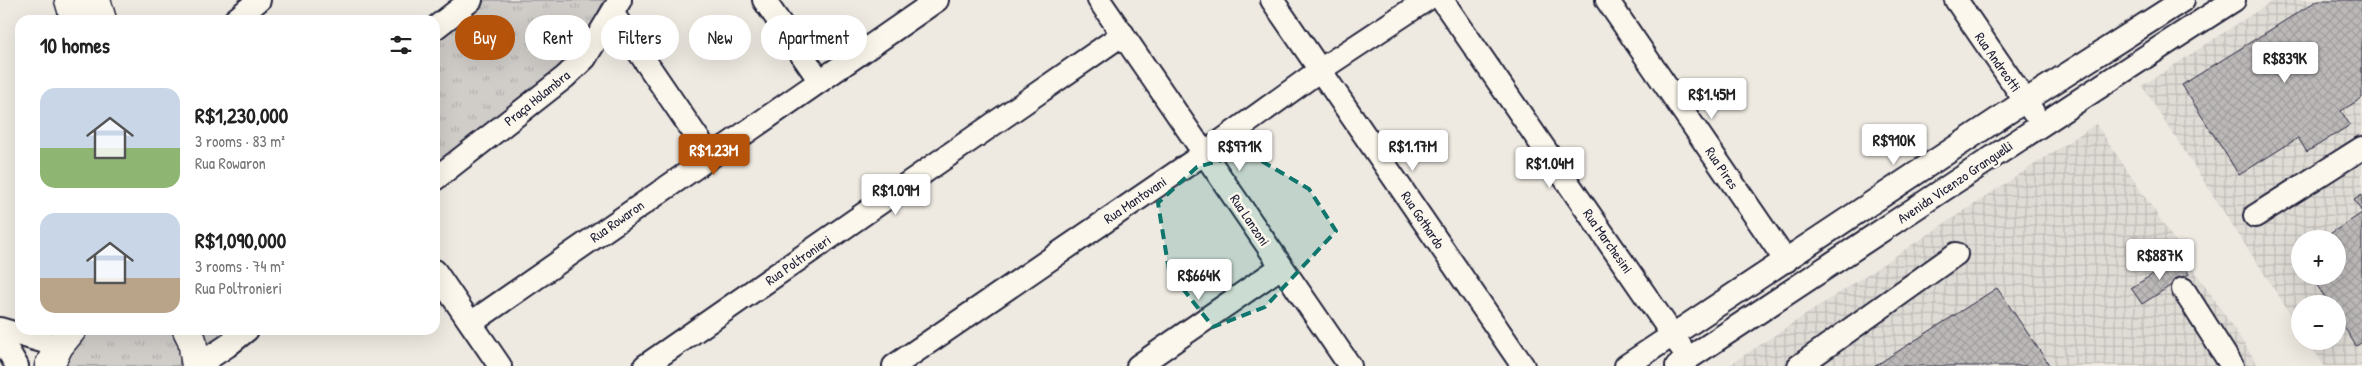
<!DOCTYPE html>
<meta charset="utf-8">
<style>
:root{--surface:#fff;--page:#f6f6f6;--text:#222;--muted:#767676;--accent:#b45309}
body{margin:0;font-family:"Patrick Hand",sans-serif;background:var(--page);color:var(--text);height:100vh;display:flex;flex-direction:column;font-size:19px;white-space:nowrap}
*{box-sizing:border-box;margin:0}
p{font-size:16px;color:var(--muted)}
.icon{flex:none;width:28px;height:28px;fill:none;stroke:currentColor;stroke-width:2;stroke-linecap:round;stroke-linejoin:round}
.map{position:relative;flex:1;overflow:hidden}
.drawer{position:absolute;left:15px;top:15px;width:425px;height:320px;display:flex;flex-direction:column;background:var(--surface);border-radius:15px;box-shadow:0 5px 20px #0002}
.drawer>*{flex:none}
.guide{position:absolute;left:455px;top:15px;width:475px;height:45px;display:flex;gap:10px}
.fabs{position:absolute;left:2291px;top:230px;display:grid;gap:10px}
.fabs a{display:grid;place-items:center;width:55px;height:55px;border-radius:50%;background:var(--surface);box-shadow:0 5px 20px #0002;font-size:25px}
.price{position:absolute;translate:-50% -42px;padding:0 11px;border-radius:5px;background:#fff;color:#222;font-size:16px;line-height:32px;filter:drop-shadow(0 1px 2px #0008)}
.price::after{content:'';position:absolute;left:50%;top:30px;width:15px;height:11px;margin-left:-8px;background:inherit;clip-path:polygon(0 0,100% 0,50% 100%)}
.price.current{background:var(--accent);color:#fff}
ul{padding:0;list-style:none}
li{display:flex;align-items:center;gap:15px;height:125px;padding:0 25px}
li span{display:grid;place-items:center;flex:none;width:140px;height:100px;border-radius:15px;color:#555}
li>.icon{margin-inline-start:auto}
span .icon{width:60px;height:60px;fill:#fffc;stroke-width:1}
li b{font-size:21px}
h2{display:flex;justify-content:space-between;align-items:center;height:60px;padding:0 25px;font-size:21px}
.pill{padding:0 18px;border-radius:22px;background:var(--surface);box-shadow:0 5px 20px #0002;font-size:18px;line-height:45px}
.pill.current{background:var(--accent);color:#fff}
.map>svg:first-child{display:block}
.industrial{fill:url(#industrial-grid);fill-rule:evenodd}
.grass{fill:url(#grass-tufts);stroke:#797882}
.building{fill:url(#building-cross-hatch);stroke:#22223b}
.lines{fill:none;stroke-linecap:round;stroke-linejoin:round}
.minor-casing{stroke:#22223b;stroke-width:26}
.major-casing{stroke:#22223b;stroke-width:31}
.minor{stroke:#fbf7ec;stroke-width:22}
.major{stroke:#fbf7ec;stroke-width:28}
.marked{fill:#0f766e;fill-opacity:0.2;stroke:#0f766e;stroke-width:4;stroke-dasharray:10 6;stroke-linejoin:round}
.labels{text-anchor:middle;stroke-width:5;stroke-linejoin:round;paint-order:stroke}
.street-label{font-size:14px;fill:#22223b;stroke:#fbf7ec}
</style>
<div class="map">
<svg width="2362" height="366" viewBox="0 0 2362 366">
<defs>
<pattern id="industrial-grid" width="8" height="8" patternUnits="userSpaceOnUse" patternTransform="scale(1.25)"><rect width="8" height="8" fill="#dfdbd5"/><path d="M0 4h8M4 0v8" fill="none" stroke="#bfbcb8"/></pattern>
<pattern id="grass-tufts" width="24" height="20" patternUnits="userSpaceOnUse" patternTransform="scale(1.25)"><rect width="24" height="20" fill="#d0cdc9"/><path d="M3 7l-1-3M5 7V3M7 7l1-3M15 17l-1-3M17 17v-4M19 17l1-3" fill="none" stroke="#b2b0ae"/></pattern>
<pattern id="building-cross-hatch" width="8" height="8" patternUnits="userSpaceOnUse" patternTransform="scale(1.25)"><rect width="8" height="8" fill="#bcb8b8"/><path d="M0 0l8 8M0 8l8-8" fill="none" stroke="#a19e9f"/></pattern>
</defs>
<rect width="100%" height="100%" fill="#eeeae2"/>
<filter id="ink" filterUnits="userSpaceOnUse"><feTurbulence type="fractalNoise" baseFrequency=".02" numOctaves="2"/><feDisplacementMap in="SourceGraphic" scale="10" xChannelSelector="R" yChannelSelector="G"/><feConvolveMatrix kernelMatrix="1 2 1 2 8 2 1 2 1" color-interpolation-filters="sRGB"/></filter>
<g filter="url(#ink)">
<g class="industrial">
<path d="M 2274,0 L 2362,0 L 2362,366 L 2324,366 L 2308,341 L 2338,341 L 2338,304 L 2300,304 L 2300,329 L 2142,86 ZM 2300,239 L 2338,239 L 2338,276 L 2300,276 Z"/>
<polygon points="2096,124 2259,366 1728,366"/>
</g>
<g class="grass">
<path d="M 486,0 L 604,0 C 592,24 580,48 560,68 L 435,169 L 435,41 Z"/>
<polygon points="91,330 177,330 182,346 179,366 59,366"/>
<polygon points="194,330 236,330 209,344 203,342"/>
</g>
<g class="building">
<polygon points="2318,0 2362,0 2362,98 2341,111 2350,125 2307,152 2298,138 2239,175 2182,85"/>
<polygon points="2362,195 2362,212 2354,200"/>
<polygon points="2362,213 2362,342 2356,346 2338,317 2338,304 2329,304 2311,276 2338,276 2338,239 2322,239"/>
<polygon points="2179,258 2189,274 2142,304 2131,288"/>
<polygon points="1997,288 2050,366 1875,366"/>
</g>
<g class="lines">
<defs>
<g id="minor">
<polyline points="764,0 820,81"/>
<polyline points="1099,0 1350,366"/>
<polyline points="1272,0 1523,366"/>
<polyline points="1442,0 1681,347"/>
<polyline points="1607,0 1786,261"/>
<polyline points="1956,0 2033,112"/>
<polyline points="613,14 710,156"/>
<polyline points="235,20 259,0"/>
<polyline points="435,28 471,0"/>
<polyline points="435,179 565,77 585,58 620,0"/>
<polyline points="2255,216 2362,148"/>
<polyline points="435,271 500,366"/>
<polyline points="2183,289 2232,366"/>
<polyline points="471,323 937,0"/>
<polyline points="0,329 59,346"/>
<polyline points="0,337 17,366"/>
<polyline points="197,366 227,346 247,330"/>
<polyline points="645,366 1123,34"/>
<polyline points="894,366 1205,153 1320,70 1426,0"/>
<polyline points="1138,366 1281,267"/>
<polyline points="1626,366 2025,101 2183,0"/>
<path d="M 1677,366 C 1863,244 2047,119 2234,0"/>
<polyline points="1799,366 1956,254"/>
</g>
<g id="major">
<polyline points="69,0 75,20"/>
<polyline points="96,0 102,20"/>
<polyline points="187,330 192,340 196,366"/>
<polyline points="49,366 59,346 72,330"/>
</g>
</defs>
<use href="#minor" class="minor-casing"/>
<use href="#major" class="major-casing"/>
<use href="#minor" class="minor"/>
<use href="#major" class="major"/>
</g>
</g>
<path class="marked" d="M 1248,153 L 1309,189 L 1336,231 L 1265,307 L 1213,327 L 1169,271 L 1158,203 L 1197,167 Z"/>
<g class="labels">
<g class="street-label">
<text transform="translate(1998 62) rotate(55)" y="5">Rua Andreotti</text>
<text transform="translate(537 98) rotate(-39)" y="5">Praça Holambra</text>
<text transform="translate(1722 168) rotate(56)" y="5">Rua Pires</text>
<text transform="translate(1955 182) rotate(-34)" y="5">Avenida Vicenzo Granguelli</text>
<text transform="translate(1135 200) rotate(-34)" y="5">Rua Mantovani</text>
<text transform="translate(1250 220) rotate(56)" y="5">Rua Lanzoni</text>
<text transform="translate(1423 220) rotate(56)" y="5">Rua Gothardo</text>
<text transform="translate(617 221) rotate(-35)" y="5">Rua Rowaron</text>
<text transform="translate(1608 241) rotate(55)" y="5">Rua Marchesini</text>
<text transform="translate(798 260) rotate(-35)" y="5">Rua Poltronieri</text>
</g>
</g>
</svg>
<div class="fabs">
<a>+</a>
<a>−</a>
</div>
<b class="price" style="left:2285px;top:84px">R$839K</b>
<b class="price" style="left:1712px;top:120px">R$1.45M</b>
<b class="price" style="left:1894px;top:166px">R$910K</b>
<b class="price" style="left:1240px;top:172px">R$971K</b>
<b class="price" style="left:1413px;top:172px">R$1.17M</b>
<b class="price current" style="left:714px;top:176px">R$1.23M</b>
<b class="price" style="left:1550px;top:189px">R$1.04M</b>
<b class="price" style="left:896px;top:216px">R$1.09M</b>
<b class="price" style="left:2160px;top:281px">R$887K</b>
<b class="price" style="left:1199px;top:301px">R$664K</b>
<div class="guide">
<a class="pill current">Buy</a>
<a class="pill">Rent</a>
<a class="pill">Filters</a>
<a class="pill">New</a>
<a class="pill">Apartment</a>
</div>
<section class="drawer">
<h2>10 homes<svg class="icon" aria-label="filters" viewBox="0 0 24 24"><path d="M4 7h16M4 17h16"/><circle cx="9" cy="7" r="2"/><circle cx="15" cy="17" r="2"/></svg></h2>
<ul>
<li><span style="background:linear-gradient(#c9d6e8 60%,#8fb573 0)"><svg class="icon" aria-label="home" viewBox="0 0 24 24"><path d="M3 11l9-7 9 7M6 9v11h12V9"/></svg></span><div><b>R$1,230,000</b><p>3 rooms · 83 m²</p><p>Rua Rowaron</p></div></li>
<li><span style="background:linear-gradient(#c9d6e8 65%,#b9a48a 0)"><svg class="icon" aria-label="home" viewBox="0 0 24 24"><path d="M3 11l9-7 9 7M6 9v11h12V9"/></svg></span><div><b>R$1,090,000</b><p>3 rooms · 74 m²</p><p>Rua Poltronieri</p></div></li>
</ul>
</section>
</div>
